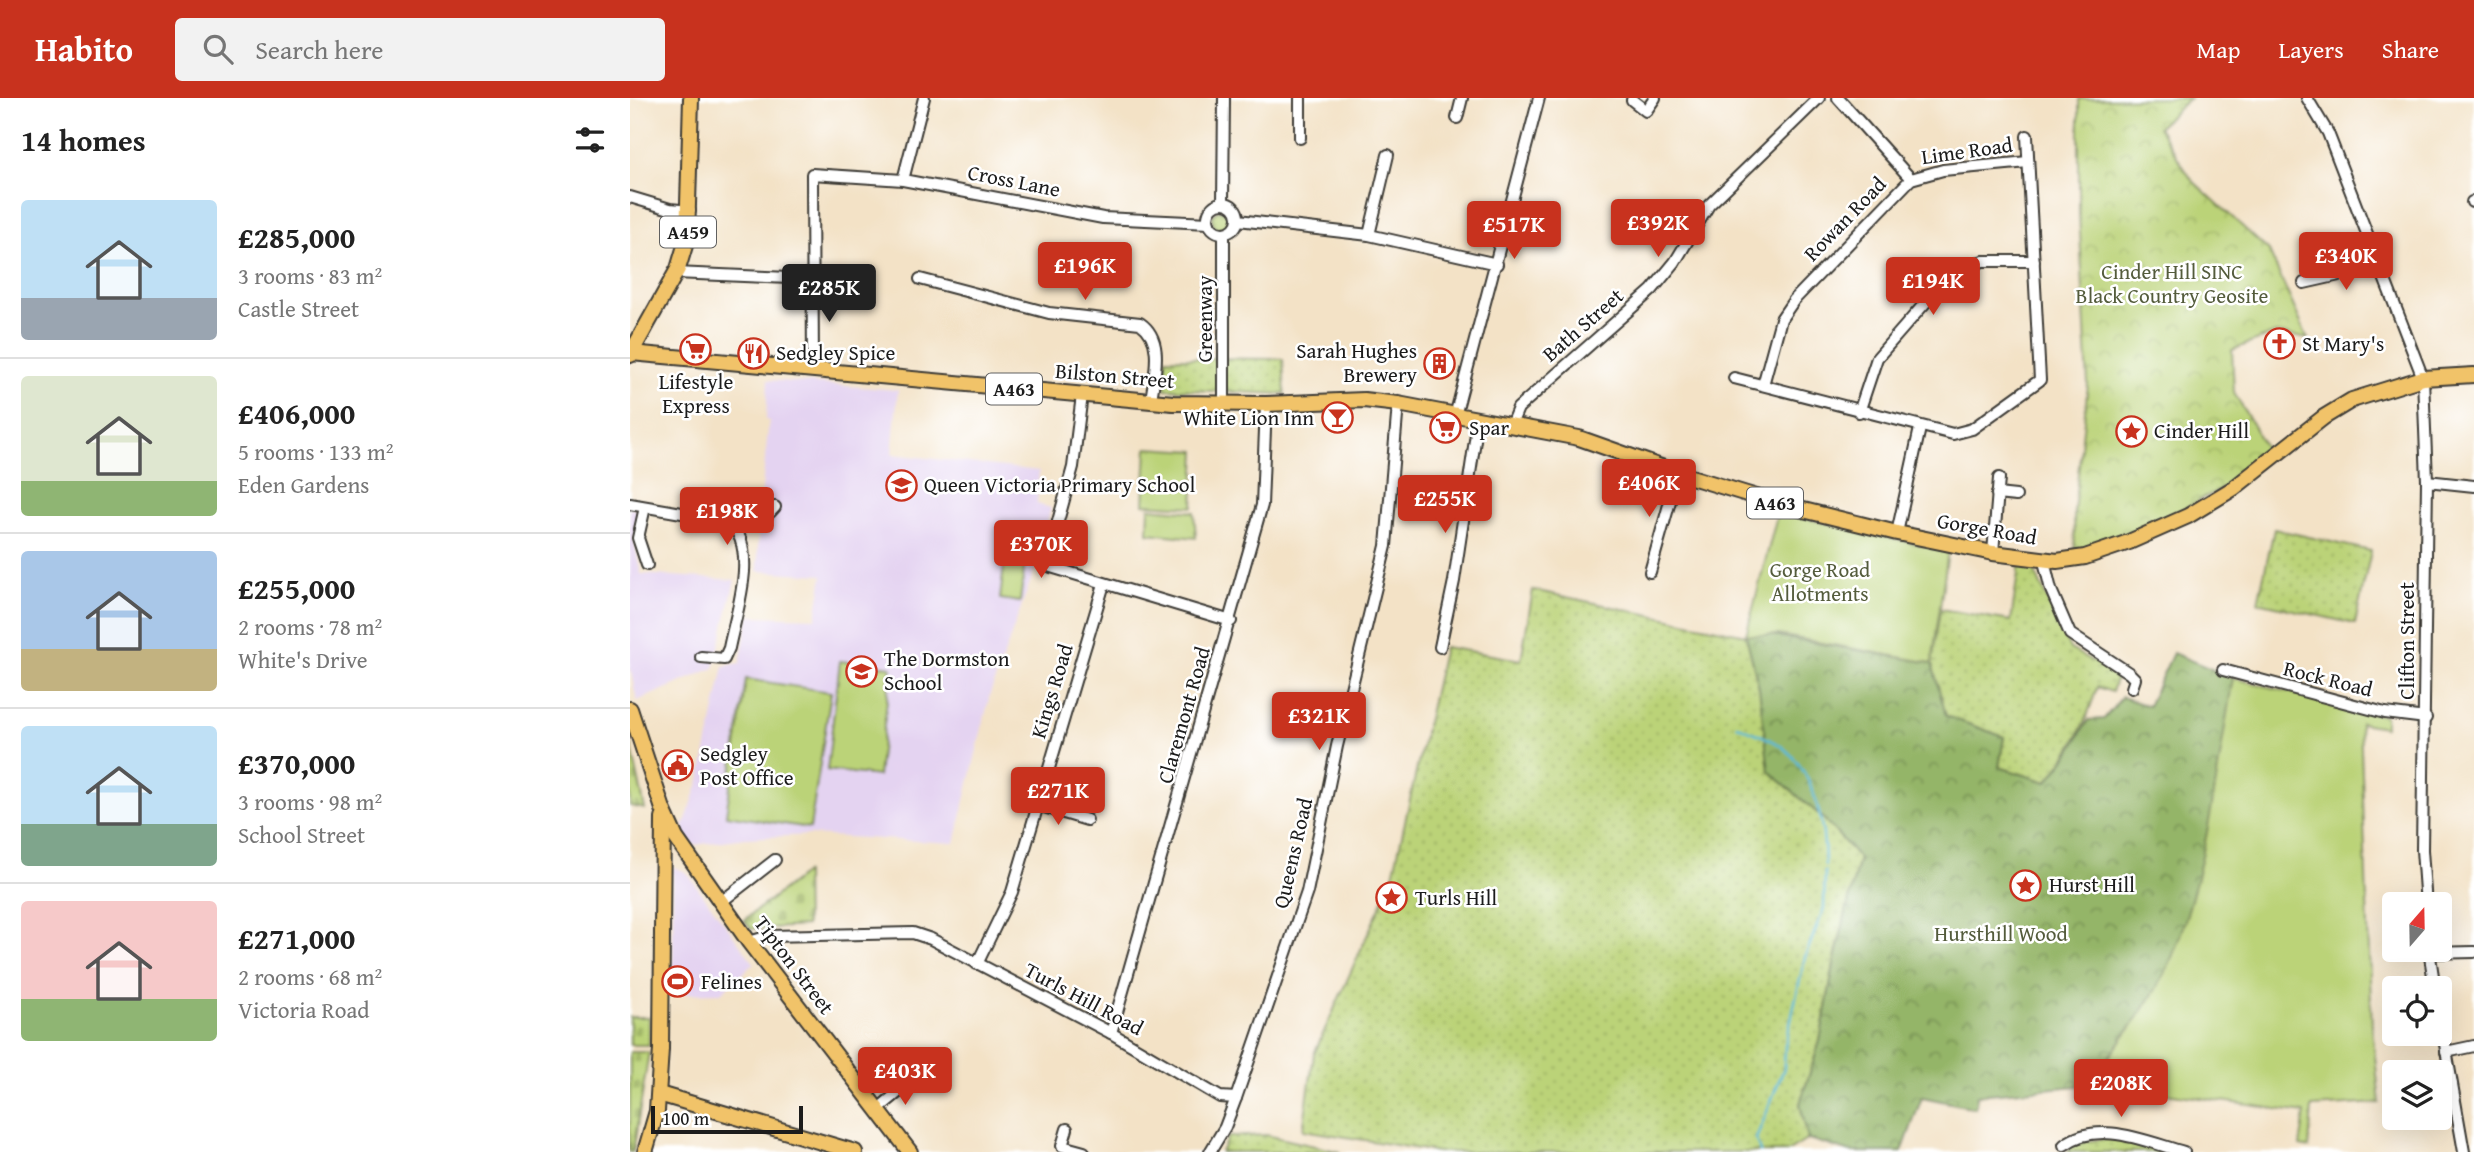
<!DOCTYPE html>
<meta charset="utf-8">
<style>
:root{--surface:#fff;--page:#f2f2f2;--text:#222;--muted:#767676;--line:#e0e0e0;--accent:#c8321e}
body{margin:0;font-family:"Gentium Book Plus",serif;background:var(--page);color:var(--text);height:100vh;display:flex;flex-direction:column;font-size:26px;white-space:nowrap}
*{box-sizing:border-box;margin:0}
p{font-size:23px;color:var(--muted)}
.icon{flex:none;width:38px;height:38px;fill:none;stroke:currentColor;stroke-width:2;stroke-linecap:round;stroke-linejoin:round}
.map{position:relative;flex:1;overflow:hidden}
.panel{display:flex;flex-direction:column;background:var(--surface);width:630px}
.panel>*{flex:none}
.needle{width:46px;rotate:20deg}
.tools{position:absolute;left:1752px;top:794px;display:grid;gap:14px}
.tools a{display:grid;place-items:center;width:70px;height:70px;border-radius:7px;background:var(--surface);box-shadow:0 7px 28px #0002;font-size:35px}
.scale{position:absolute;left:21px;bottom:18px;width:152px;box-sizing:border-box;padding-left:7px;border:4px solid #1c1c1c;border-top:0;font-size:19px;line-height:24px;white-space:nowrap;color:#1c1c1c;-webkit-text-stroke:5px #fff;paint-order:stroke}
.price{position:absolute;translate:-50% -60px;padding:0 16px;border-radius:7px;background:var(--accent);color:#fff;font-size:23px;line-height:46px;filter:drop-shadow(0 2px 4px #0008)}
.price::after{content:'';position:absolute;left:50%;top:42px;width:21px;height:16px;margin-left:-10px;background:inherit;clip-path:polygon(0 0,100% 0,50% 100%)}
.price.on{background:#222;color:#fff}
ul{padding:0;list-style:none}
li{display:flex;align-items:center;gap:21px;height:175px;padding:0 21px}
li+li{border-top:2px solid var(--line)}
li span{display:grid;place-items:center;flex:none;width:196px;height:140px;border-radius:7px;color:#555}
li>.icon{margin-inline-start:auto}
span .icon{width:84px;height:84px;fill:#fffc;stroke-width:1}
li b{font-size:30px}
h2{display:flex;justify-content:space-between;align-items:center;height:84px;padding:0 21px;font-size:30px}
header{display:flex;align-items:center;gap:42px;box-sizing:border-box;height:98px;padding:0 35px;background:var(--accent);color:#fff}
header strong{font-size:33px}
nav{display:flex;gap:38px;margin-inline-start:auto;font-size:24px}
.search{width:490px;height:63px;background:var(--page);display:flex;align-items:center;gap:18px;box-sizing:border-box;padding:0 24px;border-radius:7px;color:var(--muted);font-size:26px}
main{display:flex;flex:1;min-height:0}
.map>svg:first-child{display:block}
.built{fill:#e4d3f1}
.grass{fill:url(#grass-dots);stroke:#6c784a;stroke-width:2}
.forest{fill:url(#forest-crowns);stroke:#586842;stroke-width:2}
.cemetery{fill:url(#cemetery-stones);stroke:#6c784a;stroke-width:2}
.park{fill:url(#park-crowns);stroke:#6c784a;stroke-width:2}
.garden{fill:#bbd378;stroke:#6c784a;stroke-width:2}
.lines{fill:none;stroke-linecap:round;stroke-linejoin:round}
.stream{stroke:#5abad8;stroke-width:2.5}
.minor-casing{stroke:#3c3a36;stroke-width:14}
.major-casing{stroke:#3c3a36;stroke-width:18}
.minor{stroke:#fff;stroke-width:10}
.major{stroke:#f1c369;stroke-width:14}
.labels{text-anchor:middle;stroke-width:5;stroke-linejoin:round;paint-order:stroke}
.shield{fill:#fff;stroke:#606060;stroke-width:2}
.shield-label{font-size:19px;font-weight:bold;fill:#1c1c1c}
.street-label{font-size:21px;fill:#1c1c1c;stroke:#fff}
.park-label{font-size:21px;fill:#545c3c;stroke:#fff}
.poi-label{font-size:21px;fill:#1c1c1c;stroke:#fff;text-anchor:start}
</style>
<header>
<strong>Habito</strong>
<div class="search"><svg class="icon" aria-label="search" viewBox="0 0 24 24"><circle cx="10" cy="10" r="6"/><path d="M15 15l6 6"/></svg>Search here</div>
<nav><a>Map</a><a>Layers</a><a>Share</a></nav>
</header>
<main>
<section class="panel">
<h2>14 homes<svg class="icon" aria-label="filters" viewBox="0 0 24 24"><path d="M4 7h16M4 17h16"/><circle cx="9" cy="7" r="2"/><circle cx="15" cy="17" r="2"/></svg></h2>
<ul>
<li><span style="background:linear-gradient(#bfe0f5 70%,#9aa5b1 0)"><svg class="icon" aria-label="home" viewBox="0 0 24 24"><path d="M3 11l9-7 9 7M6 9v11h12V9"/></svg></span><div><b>£285,000</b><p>3 rooms · 83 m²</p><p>Castle Street</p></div></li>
<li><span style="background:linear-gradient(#dfe7d0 75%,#8fb573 0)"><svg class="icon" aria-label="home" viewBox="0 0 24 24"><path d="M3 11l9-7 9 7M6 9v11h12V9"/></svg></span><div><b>£406,000</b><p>5 rooms · 133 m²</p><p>Eden Gardens</p></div></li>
<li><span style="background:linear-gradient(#a9c7e8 70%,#c2b280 0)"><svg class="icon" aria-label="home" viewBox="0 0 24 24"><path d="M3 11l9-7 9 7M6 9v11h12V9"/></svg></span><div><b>£255,000</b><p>2 rooms · 78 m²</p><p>White's Drive</p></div></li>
<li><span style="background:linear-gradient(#bfe0f5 70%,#7fa58c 0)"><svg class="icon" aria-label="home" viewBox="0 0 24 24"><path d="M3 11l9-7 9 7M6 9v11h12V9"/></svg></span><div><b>£370,000</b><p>3 rooms · 98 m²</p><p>School Street</p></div></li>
<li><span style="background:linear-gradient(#f6c9c9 70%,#8fb573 0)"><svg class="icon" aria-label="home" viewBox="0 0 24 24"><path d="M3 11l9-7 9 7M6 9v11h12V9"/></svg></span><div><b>£271,000</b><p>2 rooms · 68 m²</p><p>Victoria Road</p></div></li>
</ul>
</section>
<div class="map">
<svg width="1844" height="1054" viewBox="0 0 1844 1054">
<defs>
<pattern id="grass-dots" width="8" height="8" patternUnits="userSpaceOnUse" patternTransform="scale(1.75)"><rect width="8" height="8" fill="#bbd378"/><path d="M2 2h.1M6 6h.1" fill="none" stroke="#a0b567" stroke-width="1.8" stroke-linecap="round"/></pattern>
<pattern id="forest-crowns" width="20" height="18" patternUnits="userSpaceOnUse" patternTransform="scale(1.75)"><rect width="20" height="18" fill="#94b568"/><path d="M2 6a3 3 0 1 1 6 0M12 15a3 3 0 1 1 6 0" fill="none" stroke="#789255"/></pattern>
<pattern id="cemetery-stones" width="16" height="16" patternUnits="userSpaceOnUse" patternTransform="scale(1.75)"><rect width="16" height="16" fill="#bbd378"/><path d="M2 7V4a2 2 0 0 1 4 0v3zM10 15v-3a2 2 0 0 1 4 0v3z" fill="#a0b567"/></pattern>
<pattern id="park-crowns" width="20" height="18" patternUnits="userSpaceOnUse" patternTransform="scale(1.75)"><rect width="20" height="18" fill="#bbd378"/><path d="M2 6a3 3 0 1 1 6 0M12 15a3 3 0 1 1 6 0" fill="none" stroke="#a0b567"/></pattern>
</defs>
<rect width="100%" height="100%" fill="#fff"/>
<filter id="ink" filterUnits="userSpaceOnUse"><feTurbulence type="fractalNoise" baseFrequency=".0143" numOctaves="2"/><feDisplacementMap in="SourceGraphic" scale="14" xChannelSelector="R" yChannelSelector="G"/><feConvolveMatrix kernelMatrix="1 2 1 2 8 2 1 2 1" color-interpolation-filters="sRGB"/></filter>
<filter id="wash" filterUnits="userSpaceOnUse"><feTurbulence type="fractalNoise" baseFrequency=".00686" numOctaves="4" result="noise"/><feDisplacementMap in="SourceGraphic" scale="28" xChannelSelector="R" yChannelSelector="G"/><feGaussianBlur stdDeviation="1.57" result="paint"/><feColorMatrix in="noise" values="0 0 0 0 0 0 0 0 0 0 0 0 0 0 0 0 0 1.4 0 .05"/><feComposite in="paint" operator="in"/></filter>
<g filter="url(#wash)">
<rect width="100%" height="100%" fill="#f3e2c6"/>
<g class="built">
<polygon points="138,282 268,292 262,356 409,373 407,406 421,410 403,476 360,596 325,745 180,737 115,740 57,748 53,742 53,730 70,682 94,568 110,565 119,518 186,520 193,477 128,473 128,430 139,323 136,322"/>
<polygon points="0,410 7,412 8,417 4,441 11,476 105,482 84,570 7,603 0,569"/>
<polygon points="43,769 56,774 124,865 91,895 43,896"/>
</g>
<g class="grass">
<circle cx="592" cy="122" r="10"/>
<polygon points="536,260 653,261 655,296 535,291"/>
<polygon points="1644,431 1741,453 1725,526 1628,504"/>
<path d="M 1389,468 L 1404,472 L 1440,551 L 1477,571 L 1486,581 L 1482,594 L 1467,589 C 1456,626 1441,654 1417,684 L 1369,669 L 1374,639 L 1315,618 L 1302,565 L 1310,511 L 1381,523 Z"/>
<polygon points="903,492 1116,537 1129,590 1193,720 1229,760 1205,861 1190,943 1170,1006 1178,1041 1157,1054 808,1054 673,1032 684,956 762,782 814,549 891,562"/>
<polygon points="636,1037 711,1054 591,1054 598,1039"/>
<polygon points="1476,1041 1500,1043 1541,1054 1438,1054 1443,1045"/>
</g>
<path class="forest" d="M 1134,536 L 1302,565 L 1316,618 L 1374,639 L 1369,669 L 1417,684 L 1439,656 L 1458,622 L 1474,621 L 1492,599 L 1518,608 L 1543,555 L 1603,580 C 1587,673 1577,769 1543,857 C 1527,898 1485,951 1458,987 L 1347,997 L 1345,1010 L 1292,999 L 1272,1054 L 1221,1054 L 1178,1041 L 1170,1006 L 1190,943 L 1205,861 L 1229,760 L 1193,720 L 1139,673 L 1129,590 L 1116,537 Z"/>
<g class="cemetery">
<polygon points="0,642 15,711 0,708"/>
<polygon points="175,775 176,828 121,831 114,822"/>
<rect x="0" y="919" width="19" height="28"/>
<polygon points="0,954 19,954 3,1054 0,1054"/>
</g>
<polygon class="park" points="1560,0 1528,29 1562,82 1639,153 1678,241 1646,235 1602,252 1604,294 1635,349 1598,387 1531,423 1445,455 1444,413 1458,286 1449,116 1449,1"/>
<g class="garden">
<polygon points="517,350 566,353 563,409 514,406"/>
<polygon points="519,410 564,414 566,440 518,435"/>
<polygon points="1148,414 1318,453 1302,565 1149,537 1116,537"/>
<polygon points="375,460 395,463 390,504 370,501"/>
<polygon points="210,563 261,569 248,678 197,672"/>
<path d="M 1603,580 L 1755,618 L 1755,629 L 1730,625 L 1742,929 L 1750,1005 L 1682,1009 L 1679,1050 L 1670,1048 L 1675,1015 L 1501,990 L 1458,987 C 1485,951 1527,899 1543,857 C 1577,769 1587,673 1603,580 Z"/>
<polygon points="116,581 201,594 180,730 96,717"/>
</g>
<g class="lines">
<g class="stream">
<path d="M 1107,627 C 1120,634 1139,639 1151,648 C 1185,672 1195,729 1195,767"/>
<polyline points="1130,1054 1126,1041 1154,970 1155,948 1175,859 1194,810 1195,773"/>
</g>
</g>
</g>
<g filter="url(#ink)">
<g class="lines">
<defs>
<g id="minor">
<polyline points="1208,0 1281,81"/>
<polyline points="1677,0 1698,35 1793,280 1797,383 1792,752 1796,807"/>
<polyline points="1002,2 1016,13 1025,0"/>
<polyline points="827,20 832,0"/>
<polyline points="670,40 670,0"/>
<polyline points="273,82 294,0"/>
<polyline points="0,99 40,111 60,113"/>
<polyline points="1842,104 1844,104"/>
<circle cx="593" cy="120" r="15"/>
<polyline points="593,105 594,0"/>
<polyline points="608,122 739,137 867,166"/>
<polyline points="594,136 594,306"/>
<polyline points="739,137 758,57"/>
<polyline points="45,175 183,181"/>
<path d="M 290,181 L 419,215 L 510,225 C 535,242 524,277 521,303"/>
<polyline points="1674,185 1749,168"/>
<polyline points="183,271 182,76 273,82 473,120 579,125"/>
<polyline points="1104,280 1323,336 1342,331 1410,282 1397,38"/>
<polyline points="1133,287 1151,221 1164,202 1281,81 1313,72 1398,64"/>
<polyline points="452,297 443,369 417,463 421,469 601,523"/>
<polyline points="1229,314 1247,260 1324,172 1353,163 1404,163"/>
<polyline points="825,318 909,0"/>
<polyline points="881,327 888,310 1022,192 1045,164 1079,107 1189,0"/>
<polyline points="1797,383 1844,388"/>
<polyline points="1367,396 1386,398"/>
<path d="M 0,406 L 98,423 C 130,450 106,514 99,550 L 94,561 L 71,559"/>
<polyline points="15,409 8,440 17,467"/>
<path d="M 98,423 C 120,424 131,426 145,409"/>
<polyline points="1267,435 1290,330"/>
<polyline points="1363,455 1369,380"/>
<polyline points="1414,463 1421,492 1440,536 1499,575 1505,581 1502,590"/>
<polyline points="1020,474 1048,375"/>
<polyline points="810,549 824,483 848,322"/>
<polyline points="1593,572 1755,615 1796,620"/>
<polyline points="407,707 457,722"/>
<polyline points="91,804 145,762"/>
<polyline points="119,844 139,838 283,835 301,841 481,935 590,999 606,1000"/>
<polyline points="1799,852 1805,891"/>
<polyline points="1799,855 1844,854"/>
<polyline points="347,866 382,794 474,486"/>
<polyline points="1810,918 1834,1054"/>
<polyline points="481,935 632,407 636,306"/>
<polyline points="1816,954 1844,948"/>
<polyline points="248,1011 282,983"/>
<polyline points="437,1031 432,1048 454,1054"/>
<path d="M 1434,1047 C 1469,1021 1517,1044 1554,1054"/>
<polyline points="580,1054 595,1029 606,1000 677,794 707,648 756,448 768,306"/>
</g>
<g id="major">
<polyline points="1,255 543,305 636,306 734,302 768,306 949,340 1048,375 1153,407 1267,435 1363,455 1427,463 1455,459 1499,444 1558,418 1604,390 1694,319 1722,302 1793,280 1844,277"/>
<polyline points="0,257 48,171 57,141 61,0"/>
<polyline points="0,611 33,711 46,740 119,844 280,1054"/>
<polyline points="29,996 225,1054"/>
<polyline points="15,1054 27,1013 31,951 33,720"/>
</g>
</defs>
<use href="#minor" class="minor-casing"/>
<use href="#major" class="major-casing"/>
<use href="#minor" class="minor"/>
<use href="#major" class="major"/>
</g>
</g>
<defs>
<symbol id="church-ring" viewBox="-11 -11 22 22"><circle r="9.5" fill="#fff" stroke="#c8321e" stroke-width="1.5"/><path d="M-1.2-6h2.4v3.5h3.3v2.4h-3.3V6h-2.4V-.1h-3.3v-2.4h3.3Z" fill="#c8321e"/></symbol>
<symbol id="supermarket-ring" viewBox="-11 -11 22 22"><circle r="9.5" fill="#fff" stroke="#c8321e" stroke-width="1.5"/><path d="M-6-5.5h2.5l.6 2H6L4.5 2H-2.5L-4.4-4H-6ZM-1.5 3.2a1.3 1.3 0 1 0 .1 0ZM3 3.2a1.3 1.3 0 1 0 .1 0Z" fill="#c8321e"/></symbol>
<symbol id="restaurant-ring" viewBox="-11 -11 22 22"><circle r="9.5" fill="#fff" stroke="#c8321e" stroke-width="1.5"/><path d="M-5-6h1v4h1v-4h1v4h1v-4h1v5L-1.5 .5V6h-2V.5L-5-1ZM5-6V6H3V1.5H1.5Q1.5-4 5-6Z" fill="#c8321e"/></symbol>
<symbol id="building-ring" viewBox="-11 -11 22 22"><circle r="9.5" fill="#fff" stroke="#c8321e" stroke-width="1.5"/><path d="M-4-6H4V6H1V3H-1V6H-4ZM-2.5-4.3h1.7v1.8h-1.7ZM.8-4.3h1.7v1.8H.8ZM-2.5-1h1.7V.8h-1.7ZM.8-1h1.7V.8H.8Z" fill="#c8321e"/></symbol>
<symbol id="bar-ring" viewBox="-11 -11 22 22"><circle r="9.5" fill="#fff" stroke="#c8321e" stroke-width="1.5"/><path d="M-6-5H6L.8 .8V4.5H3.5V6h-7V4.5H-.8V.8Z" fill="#c8321e"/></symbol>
<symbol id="sight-ring" viewBox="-11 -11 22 22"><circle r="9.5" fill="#fff" stroke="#c8321e" stroke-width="1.5"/><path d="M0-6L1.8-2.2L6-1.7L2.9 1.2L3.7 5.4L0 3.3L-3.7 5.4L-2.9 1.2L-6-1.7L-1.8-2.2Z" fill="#c8321e"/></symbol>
<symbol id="school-ring" viewBox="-11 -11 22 22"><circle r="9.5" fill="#fff" stroke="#c8321e" stroke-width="1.5"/><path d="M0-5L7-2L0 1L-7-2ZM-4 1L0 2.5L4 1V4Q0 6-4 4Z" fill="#c8321e"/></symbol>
<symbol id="civic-ring" viewBox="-11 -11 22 22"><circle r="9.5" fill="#fff" stroke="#c8321e" stroke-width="1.5"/><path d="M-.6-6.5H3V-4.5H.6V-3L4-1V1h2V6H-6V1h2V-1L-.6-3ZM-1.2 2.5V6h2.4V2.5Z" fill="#c8321e"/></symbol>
<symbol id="stadium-ring" viewBox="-11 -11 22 22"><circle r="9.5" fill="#fff" stroke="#c8321e" stroke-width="1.5"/><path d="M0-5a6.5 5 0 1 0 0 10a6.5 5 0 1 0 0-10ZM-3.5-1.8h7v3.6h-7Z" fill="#c8321e"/></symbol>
</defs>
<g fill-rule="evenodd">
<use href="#church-ring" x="1632" y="228" width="35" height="35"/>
<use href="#supermarket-ring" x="48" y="234" width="35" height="35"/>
<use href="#restaurant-ring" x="106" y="238" width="35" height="35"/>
<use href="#building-ring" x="792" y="248" width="35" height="35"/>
<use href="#bar-ring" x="690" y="302" width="35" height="35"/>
<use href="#supermarket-ring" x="798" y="312" width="35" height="35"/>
<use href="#sight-ring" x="1484" y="316" width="35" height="35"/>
<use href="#school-ring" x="254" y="370" width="35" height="35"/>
<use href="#school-ring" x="214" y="556" width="35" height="35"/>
<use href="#civic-ring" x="30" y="650" width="35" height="35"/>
<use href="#sight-ring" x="1378" y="770" width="35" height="35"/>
<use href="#sight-ring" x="744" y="782" width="35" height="35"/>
<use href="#stadium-ring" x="30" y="866" width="35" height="35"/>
</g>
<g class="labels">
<g class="shield">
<rect x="30" y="118.5" width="56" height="31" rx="5"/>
<rect x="356" y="275.5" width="56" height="31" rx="5"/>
<rect x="1117" y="389.5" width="56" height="31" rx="5"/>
</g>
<g class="shield-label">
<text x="58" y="141">A459</text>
<text x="384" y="298">A463</text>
<text x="1145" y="412">A463</text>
</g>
<g class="street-label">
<text transform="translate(1337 53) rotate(-8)" y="7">Lime Road</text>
<text transform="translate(384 83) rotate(11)" y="7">Cross Lane</text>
<text transform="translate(1215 121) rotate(-46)" y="7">Rowan Road</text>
<text transform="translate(575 221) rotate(-90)" y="7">Greenway</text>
<text transform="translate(953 227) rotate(-41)" y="7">Bath Street</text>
<text transform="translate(485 278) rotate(5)" y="7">Bilston Street</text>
<text transform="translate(1357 431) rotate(10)" y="7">Gorge Road</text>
<text transform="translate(1777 543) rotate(-90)" y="7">Clifton Street</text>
<text transform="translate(1698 581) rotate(14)" y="7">Rock Road</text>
<text transform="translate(422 593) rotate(-73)" y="7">Kings Road</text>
<text transform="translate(554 617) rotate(-74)" y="7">Claremont Road</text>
<text transform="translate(663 755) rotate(-77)" y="7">Queens Road</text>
<text transform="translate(164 867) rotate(53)" y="7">Tipton Street</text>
<text transform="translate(454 901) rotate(28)" y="7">Turls Hill Road</text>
</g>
<g class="park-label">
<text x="1542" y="181">Cinder Hill SINC<tspan x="1542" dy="24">Black Country Geosite</tspan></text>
<text x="1190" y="479">Gorge Road<tspan x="1190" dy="24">Allotments</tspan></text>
<text x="1371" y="843">Hursthill Wood</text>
</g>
<g class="poi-label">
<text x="1672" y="253">St Mary's</text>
<text x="787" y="260" text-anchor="end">Sarah Hughes<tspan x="787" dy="24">Brewery</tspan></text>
<text x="146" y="262">Sedgley Spice</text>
<text x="66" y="291" text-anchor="middle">Lifestyle<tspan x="66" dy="24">Express</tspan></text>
<text x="684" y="327" text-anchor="end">White Lion Inn</text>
<text x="839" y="337">Spar</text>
<text x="1524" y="340">Cinder Hill</text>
<text x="294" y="394">Queen Victoria Primary School</text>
<text x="254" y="568">The Dormston<tspan x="254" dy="24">School</tspan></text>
<text x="70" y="663">Sedgley<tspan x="70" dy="24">Post Office</tspan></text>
<text x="1419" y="794">Hurst Hill</text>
<text x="785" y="807">Turls Hill</text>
<text x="71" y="891">Felines</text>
</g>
</g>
</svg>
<div class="tools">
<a><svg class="needle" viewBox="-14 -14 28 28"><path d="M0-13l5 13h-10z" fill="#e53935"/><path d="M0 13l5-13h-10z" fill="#767676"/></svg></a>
<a><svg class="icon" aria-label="locate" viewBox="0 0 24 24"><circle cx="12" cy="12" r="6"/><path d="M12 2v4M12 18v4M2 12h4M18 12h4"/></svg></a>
<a><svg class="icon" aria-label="layers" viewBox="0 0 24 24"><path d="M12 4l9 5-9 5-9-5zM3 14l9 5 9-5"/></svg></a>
</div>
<div class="scale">100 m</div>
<b class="price" style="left:1028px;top:161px">£392K</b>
<b class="price" style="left:884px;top:163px">£517K</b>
<b class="price" style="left:1716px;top:194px">£340K</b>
<b class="price" style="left:455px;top:204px">£196K</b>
<b class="price" style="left:1303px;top:219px">£194K</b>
<b class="price on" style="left:199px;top:226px">£285K</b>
<b class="price" style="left:1019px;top:421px">£406K</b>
<b class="price" style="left:815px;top:437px">£255K</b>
<b class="price" style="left:97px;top:449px">£198K</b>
<b class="price" style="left:411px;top:482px">£370K</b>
<b class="price" style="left:689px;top:654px">£321K</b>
<b class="price" style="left:428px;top:729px">£271K</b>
<b class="price" style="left:275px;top:1009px">£403K</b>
<b class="price" style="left:1491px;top:1021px">£208K</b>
</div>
</main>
